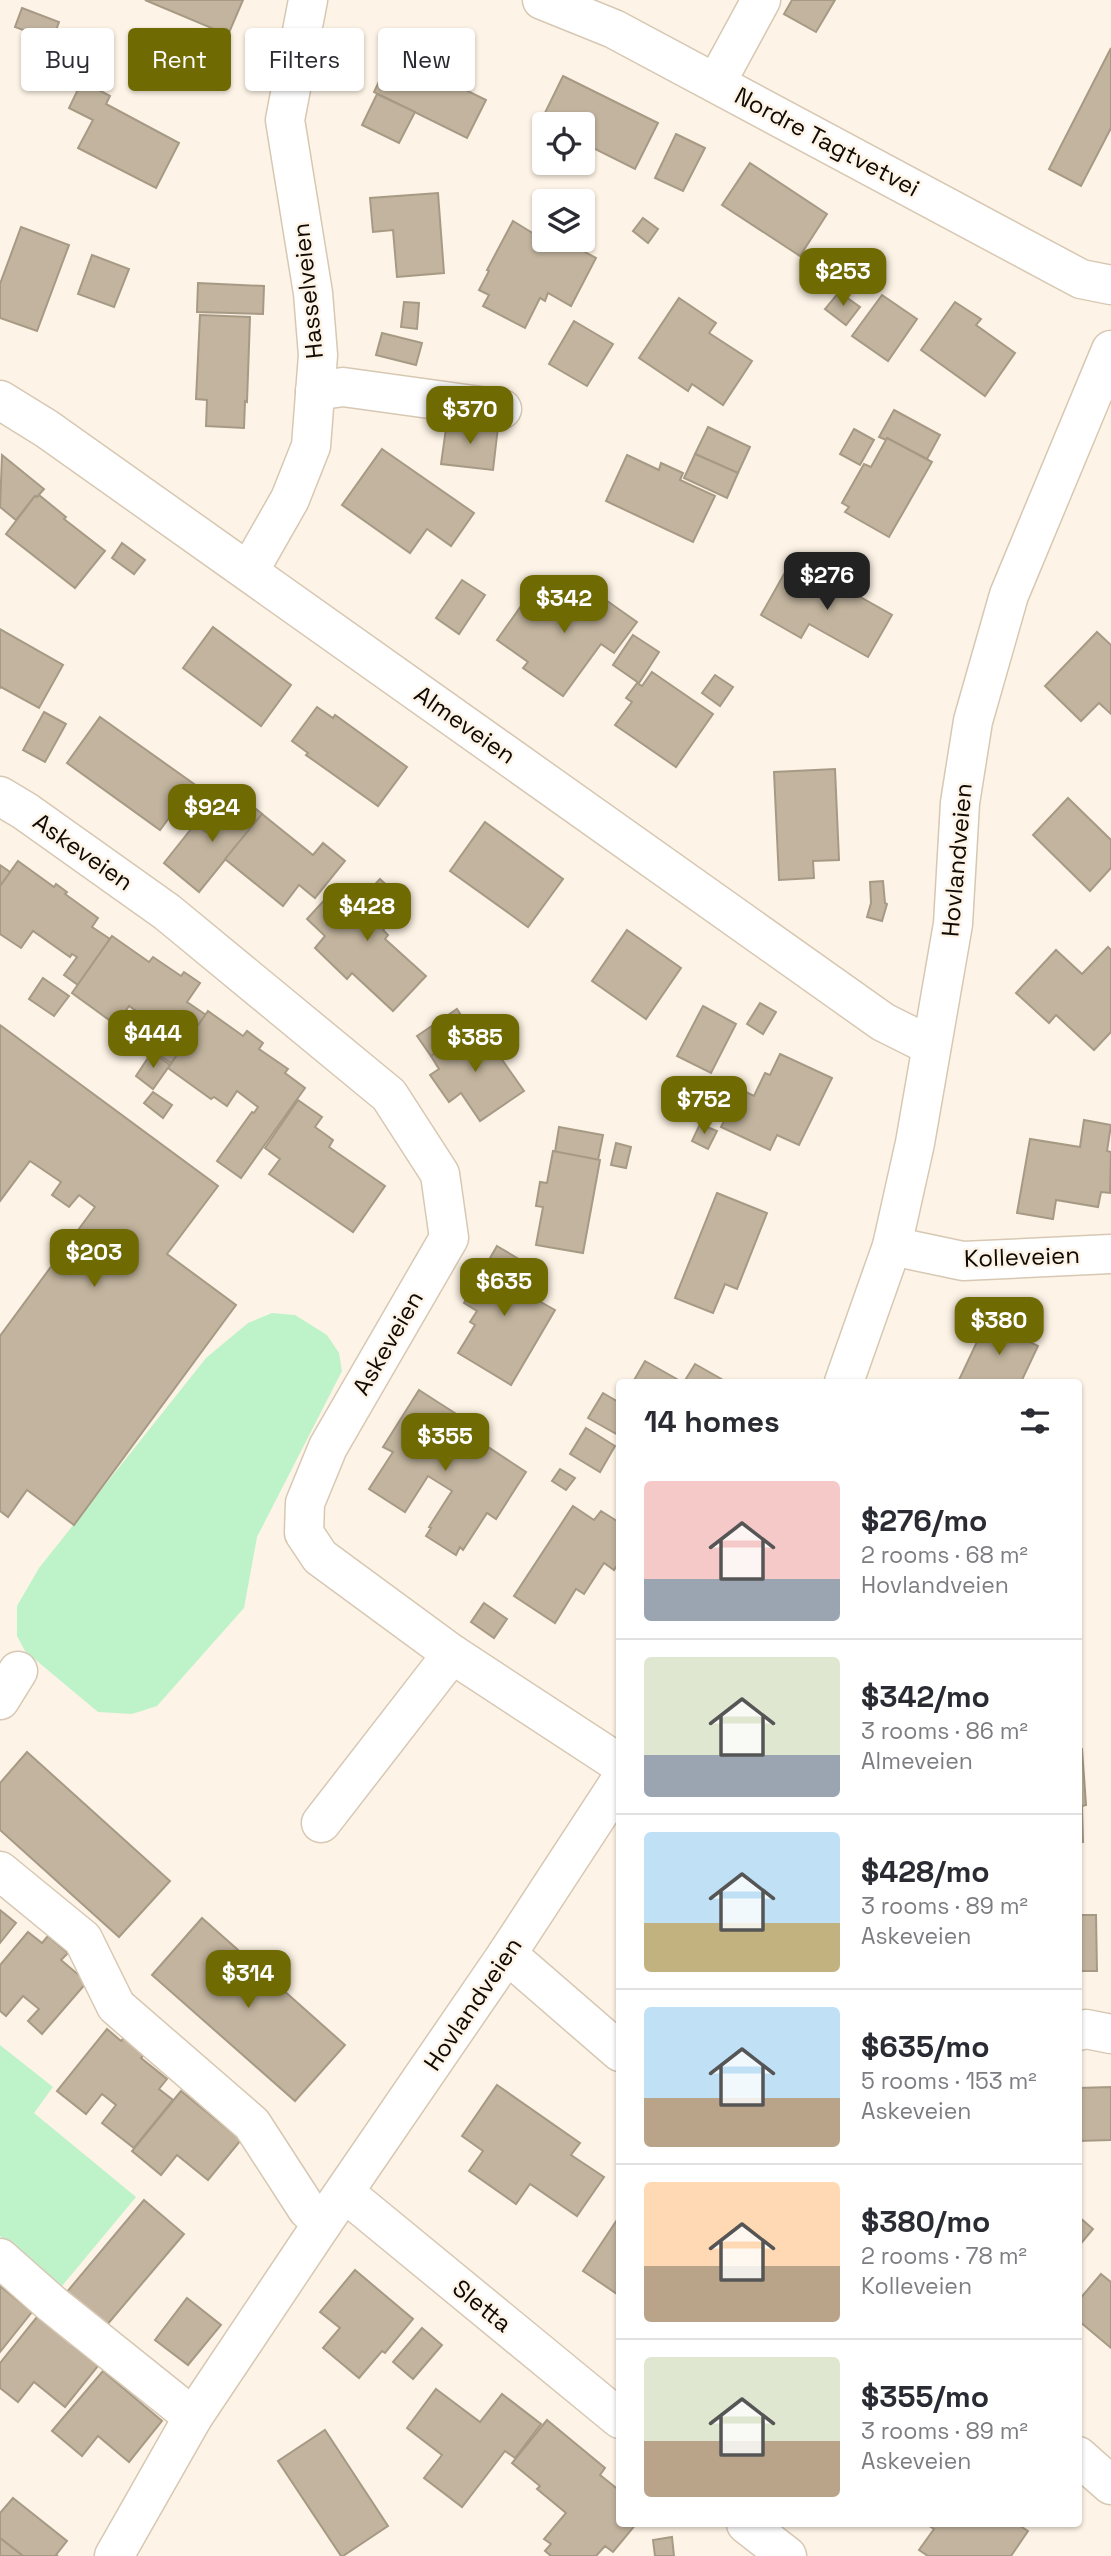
<!DOCTYPE html>
<meta charset="utf-8">
<style>
:root{--surface:#fff;--page:#f2f2f3;--text:#2b2b33;--muted:#7c7c81;--line:#e1e1e2;--accent:#706a03}
body{margin:0;font-family:"Space Grotesk",sans-serif;background:var(--page);color:var(--text);height:100vh;display:flex;flex-direction:column;font-size:26px;white-space:nowrap}
*{box-sizing:border-box;margin:0}
p{font-size:23px;color:var(--muted)}
.icon{flex:none;width:38px;height:38px;fill:none;stroke:currentColor;stroke-width:2;stroke-linecap:round;stroke-linejoin:round}
.map{position:relative;flex:1;overflow:hidden}
.panel{position:absolute;left:616px;top:1379px;width:466px;height:1148px;display:flex;flex-direction:column;background:var(--surface);border-radius:7px;box-shadow:0 2px 5px #0004}
.panel>*{flex:none}
.banner{position:absolute;left:21px;top:28px;width:490px;height:63px;display:flex;gap:14px}
.controls{position:absolute;left:532px;top:112px;display:grid;gap:14px}
.controls a{display:grid;place-items:center;width:63px;height:63px;border-radius:7px;background:var(--surface);box-shadow:0 2px 5px #0004;font-size:35px}
.price{position:absolute;translate:-50% -60px;padding:0 16px;border-radius:14px;background:var(--accent);color:#fff;font-size:23px;line-height:46px;filter:drop-shadow(0 2px 4px #0008)}
.price::after{content:'';position:absolute;left:50%;top:42px;width:21px;height:16px;margin-left:-10px;background:inherit;clip-path:polygon(0 0,100% 0,50% 100%)}
.price.selected{background:#222;color:#fff}
ul{padding:0;list-style:none}
li{display:flex;align-items:center;gap:21px;height:175px;padding:0 28px}
li+li{border-top:2px solid var(--line)}
li span{display:grid;place-items:center;flex:none;width:196px;height:140px;border-radius:7px;color:#555}
li>.icon{margin-inline-start:auto}
span .icon{width:84px;height:84px;fill:#fffc;stroke-width:1}
li b{font-size:30px}
h2{display:flex;justify-content:space-between;align-items:center;height:84px;padding:0 28px;font-size:30px}
.chip{padding:0 24px;border-radius:7px;background:var(--surface);box-shadow:0 2px 5px #0004;font-size:24px;line-height:63px}
.chip.selected{background:var(--accent);color:#fff}
.map>svg:first-child{display:block}
.green{fill:#bef3ca}
.building{fill:#c2b49e;stroke:#a79a85;stroke-width:2}
.lines{fill:none;stroke-linecap:round;stroke-linejoin:round}
.minor-casing{stroke:#d7c8b3;stroke-width:41}
.minor{stroke:#fff;stroke-width:38}
.labels{text-anchor:middle;stroke-width:5;stroke-linejoin:round;paint-order:stroke}
.street-label{font-size:24px;fill:#100a04;stroke:#fdf3e6}
</style>
<div class="map">
<svg width="1111" height="2556" viewBox="0 0 1111 2556">
<rect width="100%" height="100%" fill="#fdf3e6"/>
<g class="green">
<polygon points="272,1313 295,1315 327,1335 339,1353 342,1371 257,1537 244,1608 157,1706 132,1714 98,1712 25,1651 17,1636 17,1606 39,1568 206,1358 248,1323"/>
<polygon points="0,2045 53,2087 34,2113 136,2197 62,2286 0,2236"/>
</g>
<g class="building">
<polygon points="145,0 243,0 228,35"/>
<polygon points="792,0 835,0 816,32 784,14"/>
<polygon points="22,8 59,22 52,41 15,27"/>
<polygon points="1111,48 1111,128 1081,186 1049,169"/>
<polygon points="392,54 486,100 467,138 374,92"/>
<polygon points="563,76 658,123 635,169 583,143 583,124 540,123"/>
<polygon points="82,81 110,96 106,104 179,143 156,188 78,148 93,120 69,108"/>
<polygon points="377,94 415,112 399,143 362,125"/>
<polygon points="676,134 705,148 683,191 655,178"/>
<polygon points="750,163 827,214 800,256 722,205"/>
<polygon points="438,193 444,273 397,277 393,230 373,232 370,198"/>
<polygon points="643,218 658,229 648,243 633,231"/>
<polygon points="513,221 544,240 563,240 596,258 571,306 548,293 545,301 540,298 525,328 483,306 489,295 479,290 489,271 487,270"/>
<polygon points="21,227 69,245 37,331 0,318 0,284"/>
<polygon points="92,255 129,269 114,307 78,294"/>
<polygon points="198,283 264,286 263,314 197,312"/>
<polygon points="839,292 860,307 846,325 825,309"/>
<polygon points="882,295 917,319 888,361 852,336"/>
<polygon points="679,298 716,323 709,333 752,361 723,405 692,384 688,391 639,358"/>
<polygon points="404,302 419,303 417,329 401,327"/>
<polygon points="955,302 981,319 976,325 1015,353 985,396 921,350"/>
<polygon points="200,315 250,317 247,402 245,401 244,428 206,426 207,400 196,399"/>
<polygon points="574,321 613,344 587,386 549,364"/>
<polygon points="382,333 422,343 416,365 376,355"/>
<polygon points="894,410 940,435 927,459 887,438 886,440 879,437"/>
<polygon points="447,421 498,427 493,470 441,464"/>
<polygon points="708,427 750,447 738,473 695,454"/>
<polygon points="854,429 874,440 860,465 840,454"/>
<polygon points="887,438 932,462 889,537 845,512 849,507 842,503 864,464 871,467"/>
<polygon points="382,449 474,513 451,546 427,529 410,553 342,505"/>
<polygon points="695,454 738,473 727,498 684,478"/>
<polygon points="2,455 44,489 37,497 35,496 16,520 0,507"/>
<polygon points="627,455 659,470 661,463 683,473 680,480 715,496 693,542 606,501"/>
<polygon points="39,495 66,517 64,519 105,551 75,588 6,534 35,496 37,497"/>
<polygon points="122,543 145,560 134,574 112,558"/>
<polygon points="816,572 892,615 868,657 809,624 801,638 761,615 784,574 807,587"/>
<polygon points="462,580 485,595 459,634 436,618"/>
<polygon points="583,584 637,622 614,653 601,644 563,696 523,668 528,662 497,640 533,589 564,611"/>
<polygon points="213,627 291,685 261,726 183,668"/>
<polygon points="0,629 63,665 39,708 1,687 0,688"/>
<polygon points="1097,632 1111,645 1111,714 1099,703 1081,721 1045,686"/>
<polygon points="633,635 659,652 639,683 613,665"/>
<polygon points="652,672 713,714 676,767 615,725 632,702 626,698 637,683 642,686"/>
<polygon points="715,675 733,687 720,706 702,693"/>
<polygon points="317,707 333,718 335,715 407,767 378,806 306,755 308,753 292,741"/>
<polygon points="44,712 66,724 45,762 23,750"/>
<polygon points="100,717 194,784 160,830 67,763"/>
<polygon points="835,769 839,860 813,861 814,878 779,880 774,772"/>
<polygon points="238,794 262,814 199,892 164,863 195,824 206,832"/>
<polygon points="1068,798 1111,840 1111,868 1090,891 1033,835"/>
<polygon points="262,814 313,855 323,843 345,861 315,898 299,885 283,906 225,859"/>
<polygon points="485,822 563,879 528,927 450,871"/>
<polygon points="18,861 54,887 56,884 67,892 65,894 98,918 92,927 110,939 78,985 64,975 77,957 72,954 70,957 33,931 21,948 0,934 0,886"/>
<polygon points="0,865 10,872 0,886"/>
<polygon points="380,879 407,904 383,930 388,935 385,939 426,976 393,1011 352,973 347,979 315,948 325,936 307,919 330,894 332,896 339,889 356,905"/>
<polygon points="883,881 885,903 887,904 882,921 867,917 871,903 870,882"/>
<polygon points="627,930 681,968 646,1019 592,981"/>
<polygon points="112,936 149,962 153,957 181,976 184,972 200,983 187,1002 206,1015 171,1063 158,1054 172,1032 168,1029 166,1032 129,1006 116,1025 72,993"/>
<polygon points="1108,947 1111,950 1111,1032 1094,1050 1056,1015 1049,1023 1016,993 1056,950 1082,974"/>
<polygon points="43,978 69,996 54,1016 29,999"/>
<polygon points="760,1003 776,1012 763,1034 747,1024"/>
<polygon points="703,1006 736,1024 711,1073 677,1056"/>
<polygon points="457,1009 470,1029 431,1056 417,1036"/>
<polygon points="208,1011 243,1036 247,1031 263,1043 259,1049 288,1069 285,1073 305,1088 241,1178 217,1161 252,1112 254,1113 258,1107 237,1091 227,1106 214,1097 211,1099 168,1068"/>
<polygon points="477,1024 524,1091 480,1121 461,1093 449,1102 430,1075 439,1069 431,1056"/>
<polygon points="0,1025 218,1186 167,1254 236,1305 74,1525 27,1490 8,1517 0,1511 0,1336 95,1207 79,1195 69,1207 52,1195 61,1182 30,1161 0,1201"/>
<polygon points="152,1052 170,1065 153,1089 136,1076"/>
<polygon points="780,1054 832,1078 799,1145 777,1135 770,1150 721,1127 740,1089 754,1096 765,1073 770,1075"/>
<polygon points="153,1092 172,1105 163,1118 144,1103"/>
<polygon points="298,1100 322,1117 315,1127 333,1140 329,1147 385,1186 353,1232 269,1174 280,1159 265,1148"/>
<polygon points="1084,1120 1111,1125 1107,1151 1111,1152 1110,1193 1101,1192 1098,1207 1056,1200 1053,1219 1017,1213 1030,1139 1080,1147"/>
<polygon points="700,1124 717,1131 708,1149 692,1141"/>
<polygon points="559,1127 603,1135 598,1160 555,1152"/>
<polygon points="616,1143 631,1147 626,1168 611,1165"/>
<polygon points="553,1151 600,1160 583,1253 536,1245 543,1207 536,1206 540,1182 547,1183"/>
<polygon points="717,1193 767,1213 737,1289 725,1284 713,1313 675,1298"/>
<polygon points="497,1246 534,1268 524,1285 520,1282 516,1288 555,1310 511,1385 458,1353 475,1325 470,1322 477,1311 464,1303"/>
<polygon points="989,1322 1038,1346 1021,1382 958,1382 984,1327 987,1328"/>
<polygon points="645,1361 682,1382 633,1382"/>
<polygon points="695,1364 725,1381 725,1382 684,1382"/>
<polygon points="419,1390 461,1417 449,1435 479,1455 485,1445 526,1472 496,1519 487,1513 463,1550 460,1547 456,1555 426,1536 431,1528 429,1527 452,1491 428,1476 405,1512 369,1489 393,1452 383,1447"/>
<polygon points="603,1393 620,1403 620,1436 588,1418"/>
<polygon points="586,1428 615,1446 600,1472 570,1454"/>
<polygon points="560,1469 575,1478 566,1490 552,1481"/>
<polygon points="573,1506 594,1520 601,1511 620,1523 620,1561 614,1570 604,1563 584,1594 576,1589 555,1623 514,1596"/>
<polygon points="484,1603 507,1619 494,1638 471,1622"/>
<polygon points="1082,1749 1086,1805 1082,1806 1083,1842 1078,1842 1078,1750"/>
<polygon points="27,1752 170,1881 119,1937 0,1830 0,1783"/>
<polygon points="0,1910 16,1923 0,1943"/>
<polygon points="1078,1915 1096,1915 1097,1971 1078,1971"/>
<polygon points="202,1918 345,2045 295,2101 152,1975"/>
<polygon points="28,1932 42,1943 48,1936 68,1953 61,1960 87,1982 42,2034 28,2021 39,2009 23,1996 6,2016 0,2011 0,1965"/>
<polygon points="107,2029 121,2041 126,2036 146,2052 141,2058 167,2079 159,2089 173,2100 134,2148 102,2123 116,2105 102,2094 86,2114 57,2091"/>
<polygon points="497,2085 580,2143 571,2155 604,2177 577,2216 530,2184 516,2204 469,2171 483,2151 462,2136"/>
<polygon points="1111,2087 1111,2140 1078,2141 1078,2088"/>
<polygon points="181,2091 241,2140 208,2180 177,2155 161,2175 132,2151"/>
<polygon points="144,2200 184,2234 106,2326 66,2293"/>
<polygon points="1078,2216 1093,2229 1078,2247"/>
<polygon points="617,2220 620,2222 620,2296 583,2271"/>
<polygon points="355,2270 413,2319 385,2353 382,2351 359,2378 323,2348 340,2328 320,2312"/>
<polygon points="1101,2274 1111,2282 1111,2348 1079,2321 1078,2323 1078,2301"/>
<polygon points="0,2286 32,2312 0,2352"/>
<polygon points="187,2298 221,2325 188,2365 155,2340"/>
<polygon points="37,2317 51,2328 54,2325 76,2343 73,2346 98,2366 65,2407 34,2382 18,2402 0,2388 0,2363"/>
<polygon points="422,2328 442,2345 413,2379 393,2362"/>
<polygon points="103,2371 162,2421 129,2462 98,2436 82,2456 52,2431"/>
<polygon points="436,2389 480,2422 502,2394 541,2424 515,2458 505,2451 462,2507 424,2478 442,2455 407,2428"/>
<polygon points="547,2420 605,2468 600,2475 620,2491 620,2524 636,2524 613,2552 605,2546 596,2556 551,2556 545,2551 551,2544 544,2539 566,2513 537,2489 540,2486 512,2463"/>
<polygon points="325,2430 388,2526 343,2556 341,2556 278,2461"/>
<polygon points="13,2498 67,2541 56,2555 58,2556 23,2556 0,2538 0,2513"/>
<polygon points="926,2524 1017,2524 1028,2531 1011,2556 928,2556 919,2550 934,2529"/>
<polygon points="672,2537 674,2556 655,2556 653,2540"/>
<polygon points="0,2538 23,2556 0,2556"/>
</g>
<g class="lines">
<defs>
<g id="minor">
<polyline points="542,0 614,29 1081,279 1111,285"/>
<polyline points="716,83 761,0"/>
<polyline points="315,391 343,387 502,409"/>
<polyline points="0,400 47,429 883,1022 931,1046"/>
<polyline points="249,571 290,499 311,446 318,355 313,293 285,120 308,0"/>
<polyline points="0,796 25,811 167,912 389,1095 440,1174 449,1238 328,1447 305,1503 304,1533 320,1557 452,1654 620,1764"/>
<polyline points="892,1246 963,1261 1111,1254"/>
<polyline points="844,1382 892,1246 915,1143 953,924 960,803 973,721 1009,595 1111,350"/>
<polyline points="0,1700 18,1671"/>
<polyline points="321,1823 452,1654"/>
<polyline points="0,1871 83,1939 116,2006 252,2124 307,2209 322,2224"/>
<polyline points="507,1954 620,2052"/>
<polyline points="1078,2031 1086,2029 1111,2034"/>
<polyline points="345,2193 620,2419"/>
<polyline points="0,2258 52,2304 193,2417"/>
<polyline points="1078,2456 1111,2485"/>
<polyline points="746,2524 787,2556"/>
<polyline points="114,2556 193,2417 322,2224 507,1954 620,1781"/>
</g>
</defs>
<use href="#minor" class="minor-casing"/>
<use href="#minor" class="minor"/>
</g>
<g class="labels">
<g class="street-label">
<text transform="translate(827 142) rotate(28)" y="8">Nordre Tagtvetvei</text>
<text transform="translate(308 291) rotate(-96)" y="8">Hasselveien</text>
<text transform="translate(465 725) rotate(35)" y="8">Almeveien</text>
<text transform="translate(83 852) rotate(35)" y="8">Askeveien</text>
<text transform="translate(957 860) rotate(-85)" y="8">Hovlandveien</text>
<text transform="translate(1022 1257) rotate(-2)" y="8">Kolleveien</text>
<text transform="translate(388 1343) rotate(-60)" y="8">Askeveien</text>
<text transform="translate(473 2004) rotate(-56)" y="8">Hovlandveien</text>
<text transform="translate(482 2306) rotate(39)" y="8">Sletta</text>
</g>
</g>
</svg>
<div class="controls">
<a><svg class="icon" aria-label="locate" viewBox="0 0 24 24"><circle cx="12" cy="12" r="6"/><path d="M12 2v4M12 18v4M2 12h4M18 12h4"/></svg></a>
<a><svg class="icon" aria-label="layers" viewBox="0 0 24 24"><path d="M12 4l9 5-9 5-9-5zM3 14l9 5 9-5"/></svg></a>
</div>
<b class="price" style="left:843px;top:308px">$253</b>
<b class="price" style="left:470px;top:446px">$370</b>
<b class="price selected" style="left:827px;top:612px">$276</b>
<b class="price" style="left:564px;top:635px">$342</b>
<b class="price" style="left:212px;top:844px">$924</b>
<b class="price" style="left:367px;top:943px">$428</b>
<b class="price" style="left:153px;top:1070px">$444</b>
<b class="price" style="left:475px;top:1074px">$385</b>
<b class="price" style="left:704px;top:1136px">$752</b>
<b class="price" style="left:94px;top:1289px">$203</b>
<b class="price" style="left:504px;top:1318px">$635</b>
<b class="price" style="left:999px;top:1357px">$380</b>
<b class="price" style="left:445px;top:1473px">$355</b>
<b class="price" style="left:248px;top:2010px">$314</b>
<div class="banner">
<a class="chip">Buy</a>
<a class="chip selected">Rent</a>
<a class="chip">Filters</a>
<a class="chip">New</a>
</div>
<section class="panel">
<h2>14 homes<svg class="icon" aria-label="filters" viewBox="0 0 24 24"><path d="M4 7h16M4 17h16"/><circle cx="9" cy="7" r="2"/><circle cx="15" cy="17" r="2"/></svg></h2>
<ul>
<li><span style="background:linear-gradient(#f6c9c9 70%,#9aa5b1 0)"><svg class="icon" aria-label="home" viewBox="0 0 24 24"><path d="M3 11l9-7 9 7M6 9v11h12V9"/></svg></span><div><b>$276/mo</b><p>2 rooms · 68 m²</p><p>Hovlandveien</p></div></li>
<li><span style="background:linear-gradient(#dfe7d0 70%,#9aa5b1 0)"><svg class="icon" aria-label="home" viewBox="0 0 24 24"><path d="M3 11l9-7 9 7M6 9v11h12V9"/></svg></span><div><b>$342/mo</b><p>3 rooms · 86 m²</p><p>Almeveien</p></div></li>
<li><span style="background:linear-gradient(#bfe0f5 65%,#c2b280 0)"><svg class="icon" aria-label="home" viewBox="0 0 24 24"><path d="M3 11l9-7 9 7M6 9v11h12V9"/></svg></span><div><b>$428/mo</b><p>3 rooms · 89 m²</p><p>Askeveien</p></div></li>
<li><span style="background:linear-gradient(#bfe0f5 65%,#b9a48a 0)"><svg class="icon" aria-label="home" viewBox="0 0 24 24"><path d="M3 11l9-7 9 7M6 9v11h12V9"/></svg></span><div><b>$635/mo</b><p>5 rooms · 153 m²</p><p>Askeveien</p></div></li>
<li><span style="background:linear-gradient(#ffd9b3 60%,#b9a48a 0)"><svg class="icon" aria-label="home" viewBox="0 0 24 24"><path d="M3 11l9-7 9 7M6 9v11h12V9"/></svg></span><div><b>$380/mo</b><p>2 rooms · 78 m²</p><p>Kolleveien</p></div></li>
<li><span style="background:linear-gradient(#dfe7d0 60%,#b9a48a 0)"><svg class="icon" aria-label="home" viewBox="0 0 24 24"><path d="M3 11l9-7 9 7M6 9v11h12V9"/></svg></span><div><b>$355/mo</b><p>3 rooms · 89 m²</p><p>Askeveien</p></div></li>
</ul>
</section>
</div>
